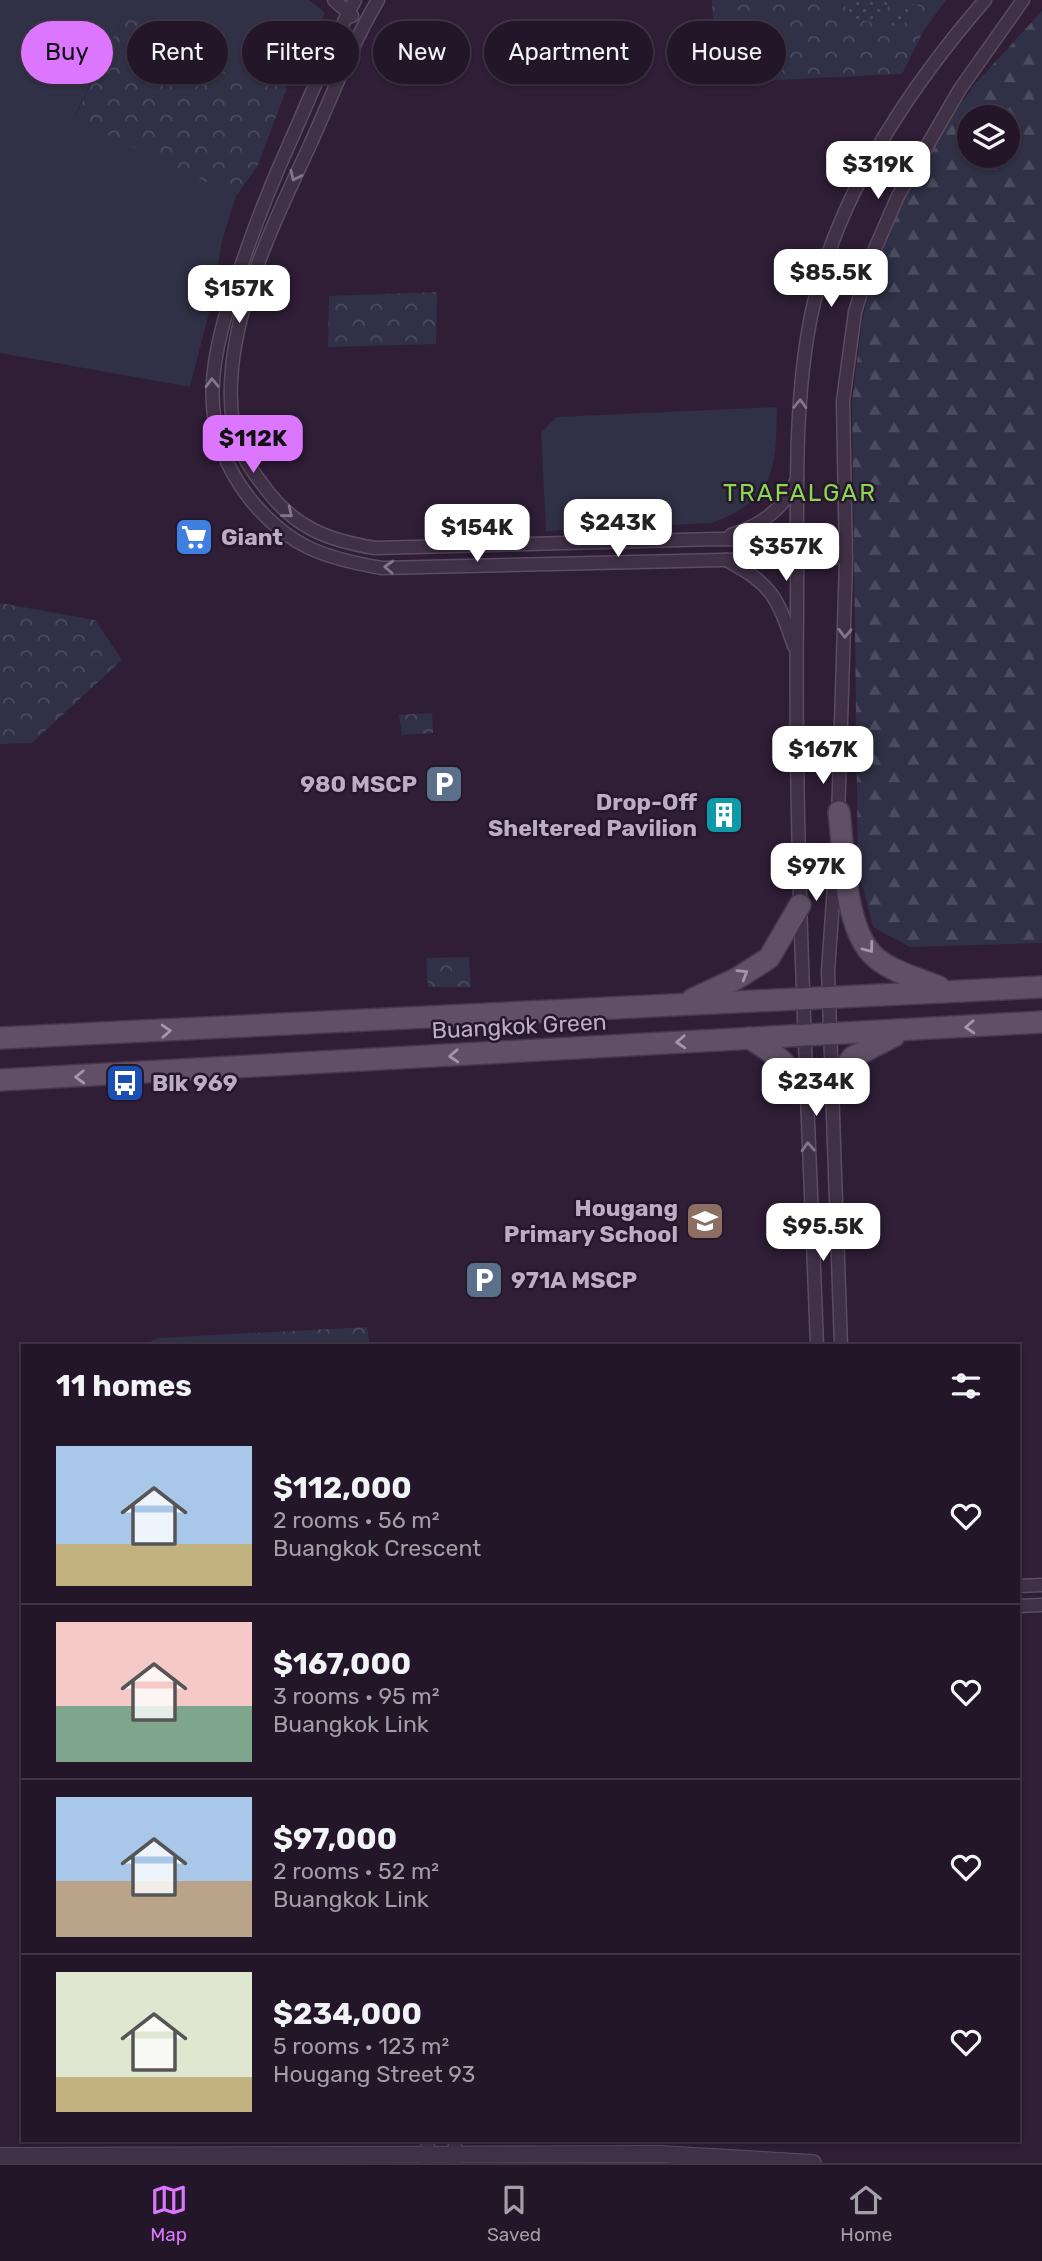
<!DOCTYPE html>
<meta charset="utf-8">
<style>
:root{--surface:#231628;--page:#2b1f30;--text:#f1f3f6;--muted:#a39fa8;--line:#403545;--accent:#dd76fe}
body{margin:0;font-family:Rubik,sans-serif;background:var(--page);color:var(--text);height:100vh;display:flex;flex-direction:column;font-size:26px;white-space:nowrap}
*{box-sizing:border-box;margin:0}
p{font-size:23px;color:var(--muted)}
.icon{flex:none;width:38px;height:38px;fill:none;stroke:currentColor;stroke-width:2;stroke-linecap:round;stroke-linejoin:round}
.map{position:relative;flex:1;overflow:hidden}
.drawer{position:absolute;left:21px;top:1344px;width:999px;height:798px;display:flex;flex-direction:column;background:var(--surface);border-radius:0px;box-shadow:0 2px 5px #0004,0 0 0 2px var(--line)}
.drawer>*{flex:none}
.top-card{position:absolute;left:21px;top:21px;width:1001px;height:63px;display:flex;gap:14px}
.fabs{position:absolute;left:957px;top:105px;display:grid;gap:14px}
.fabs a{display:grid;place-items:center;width:63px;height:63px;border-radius:50%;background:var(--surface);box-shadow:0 2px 5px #0004,0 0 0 2px var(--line);font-size:35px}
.price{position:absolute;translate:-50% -60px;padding:0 16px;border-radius:14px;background:#fff;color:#222;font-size:23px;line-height:46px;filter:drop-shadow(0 2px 4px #0008)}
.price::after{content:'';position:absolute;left:50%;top:42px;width:21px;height:16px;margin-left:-10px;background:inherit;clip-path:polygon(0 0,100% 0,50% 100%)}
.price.on{background:var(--accent);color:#111}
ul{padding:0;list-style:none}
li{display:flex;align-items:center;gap:21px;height:175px;padding:0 35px}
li+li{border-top:2px solid var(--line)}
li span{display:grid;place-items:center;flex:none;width:196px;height:140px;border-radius:0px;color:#555}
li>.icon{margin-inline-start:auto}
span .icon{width:84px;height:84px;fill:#fffc;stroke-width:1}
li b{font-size:30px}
h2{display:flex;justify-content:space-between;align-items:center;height:84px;padding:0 35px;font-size:30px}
.pill{padding:0 24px;border-radius:32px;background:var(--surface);box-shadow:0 2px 5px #0004,0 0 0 2px var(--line);font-size:24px;line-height:63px}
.pill.on{background:var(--accent);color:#111}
.tab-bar{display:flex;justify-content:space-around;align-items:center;height:98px;border-top:2px solid var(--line);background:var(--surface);font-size:19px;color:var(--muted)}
.tab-bar a{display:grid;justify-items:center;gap:4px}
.tab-bar .on{color:var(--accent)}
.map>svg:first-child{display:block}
.grass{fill:#303046}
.forest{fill:url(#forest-firs);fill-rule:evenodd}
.park{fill:url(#park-crowns)}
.garden{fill:url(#garden-dots)}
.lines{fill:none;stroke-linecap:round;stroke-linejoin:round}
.minor-casing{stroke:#5c4c62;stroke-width:15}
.tertiary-casing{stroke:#5c4c62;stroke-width:18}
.primary-casing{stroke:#48384d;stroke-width:24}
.minor{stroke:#413147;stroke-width:12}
.tertiary{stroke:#413147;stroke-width:16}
.primary{stroke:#614f67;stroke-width:21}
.oneway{stroke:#86748c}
.oneway2{stroke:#a794ad}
.labels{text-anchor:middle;stroke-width:5;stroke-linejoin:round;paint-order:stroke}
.poi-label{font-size:23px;font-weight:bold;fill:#beabc4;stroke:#26172b;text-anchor:start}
.street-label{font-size:23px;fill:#beabc4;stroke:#26172b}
.neighbourhood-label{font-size:24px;letter-spacing:2px;fill:#8bd952;stroke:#26172b}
</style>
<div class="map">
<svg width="1042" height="2163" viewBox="0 0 1042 2163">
<defs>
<pattern id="forest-firs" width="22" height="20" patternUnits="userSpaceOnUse" patternTransform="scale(1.75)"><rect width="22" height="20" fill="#303046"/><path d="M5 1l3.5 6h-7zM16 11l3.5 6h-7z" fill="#4c4b5f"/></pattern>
<pattern id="park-crowns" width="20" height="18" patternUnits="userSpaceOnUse" patternTransform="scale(1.75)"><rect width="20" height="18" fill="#303046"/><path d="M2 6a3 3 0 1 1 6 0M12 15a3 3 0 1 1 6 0" fill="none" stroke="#4c4b5f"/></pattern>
<pattern id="garden-dots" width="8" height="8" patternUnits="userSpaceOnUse" patternTransform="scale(1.75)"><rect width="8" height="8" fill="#303046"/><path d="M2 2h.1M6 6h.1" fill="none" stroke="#4c4b5f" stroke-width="1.8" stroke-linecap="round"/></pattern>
</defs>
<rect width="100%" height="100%" fill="#2f1e36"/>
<g class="grass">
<polygon points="0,0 309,0 325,13 288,85 128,6 74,118 236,196 222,241 212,301 190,387 0,353"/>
<path d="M 777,407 C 776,468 776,500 712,523 L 546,531 L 541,433 L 556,417 Z"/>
</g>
<path class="forest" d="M 1042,11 L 1042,943 L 910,947 L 873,927 L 858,869 L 852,402 L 862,321 L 879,252 L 904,189 L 937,135 L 976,83 ZM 970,117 L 1008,117 L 1008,156 L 970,156 Z"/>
<g class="park">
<polygon points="712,0 946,0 923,32 902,74 716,83"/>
<polygon points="128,6 288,85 258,165 236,196 74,119"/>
<polygon points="437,292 436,344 328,347 329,296"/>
<polygon points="0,603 95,620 122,660 32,743 0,744"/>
<polygon points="432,713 433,733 402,735 399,715"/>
<polygon points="469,957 471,987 428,987 426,958"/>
<polygon points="367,1327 370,1346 140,1346 159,1338"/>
</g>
<g class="garden">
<polygon points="846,0 891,0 885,13 869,22 851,17 845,9"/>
<path d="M 904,1 L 918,6 C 913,18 905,24 893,29 L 891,21 Z"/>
</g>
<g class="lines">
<defs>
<g id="minor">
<polyline points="334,0 352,16"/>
<path d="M 355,0 C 331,45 312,93 291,140 C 271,184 254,227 239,273 C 212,353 192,426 250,499 C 288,546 323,558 382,568 L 846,557"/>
<path d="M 378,0 C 351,46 332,96 310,145 C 272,227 219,332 233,424 C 236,447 249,467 263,485 C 293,527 326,540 375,548 L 717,539 L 846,540"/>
<path d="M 731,535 C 760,526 785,508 797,479"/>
<path d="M 726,560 C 773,585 777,597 794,646"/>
<polyline points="838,819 846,561 843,401 855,312 874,251 898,196 960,89 1023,0"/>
<polyline points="836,858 828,971 841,1346"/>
<path d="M 817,1346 C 808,1101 794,855 797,610 C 798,513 792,412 811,316 C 835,198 907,90 985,0"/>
<polyline points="1018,1586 1042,1585"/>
<polyline points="1018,1606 1042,1605"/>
<polyline points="427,2163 428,2140"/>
<polyline points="455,2163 455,2140"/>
</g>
<polyline id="tertiary" points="0,2156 659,2154 813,2163"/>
<g id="primary">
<path d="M 839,812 C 844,851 844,923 871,953 C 887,971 918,978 939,987"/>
<polyline points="693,999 736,979 769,958 800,905"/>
<polyline points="0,1038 1042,987"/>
<path d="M 749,1038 C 775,1053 792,1066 805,1093"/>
<polyline points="0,1080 1042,1022"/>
<polyline points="830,1086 853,1057 894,1036"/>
</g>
</defs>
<use href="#minor" class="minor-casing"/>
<use href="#tertiary" class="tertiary-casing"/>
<use href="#primary" class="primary-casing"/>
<use href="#minor" class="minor"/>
<use href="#tertiary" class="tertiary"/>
<use href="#primary" class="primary"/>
</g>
<defs><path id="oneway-chevron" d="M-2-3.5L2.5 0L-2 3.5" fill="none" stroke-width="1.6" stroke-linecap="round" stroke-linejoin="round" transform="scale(1.75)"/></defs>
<g class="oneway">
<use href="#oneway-chevron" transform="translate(295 176) rotate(115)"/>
<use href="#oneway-chevron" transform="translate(212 383) rotate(-92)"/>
<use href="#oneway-chevron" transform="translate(800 404) rotate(-88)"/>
<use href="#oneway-chevron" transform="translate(288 513) rotate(39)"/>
<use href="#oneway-chevron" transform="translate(389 567) rotate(-177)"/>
<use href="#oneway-chevron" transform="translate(845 633) rotate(91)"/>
<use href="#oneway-chevron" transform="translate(808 1147) rotate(-93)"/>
</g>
<g class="oneway2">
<use href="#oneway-chevron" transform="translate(869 948) rotate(53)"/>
<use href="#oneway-chevron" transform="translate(743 974) rotate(-31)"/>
<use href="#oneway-chevron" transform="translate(970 1027) rotate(177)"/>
<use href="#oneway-chevron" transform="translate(166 1031) rotate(-3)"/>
<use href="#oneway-chevron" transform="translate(681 1042) rotate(177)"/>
<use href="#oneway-chevron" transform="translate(454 1056) rotate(177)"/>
<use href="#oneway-chevron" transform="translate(80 1077) rotate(178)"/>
</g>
<defs>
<symbol id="supermarket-square" viewBox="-11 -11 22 22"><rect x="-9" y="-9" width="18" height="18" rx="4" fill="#3f7fe0" stroke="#26172b"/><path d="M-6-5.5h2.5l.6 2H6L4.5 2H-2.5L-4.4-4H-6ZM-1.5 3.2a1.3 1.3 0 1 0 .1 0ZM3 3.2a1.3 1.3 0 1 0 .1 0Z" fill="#fff"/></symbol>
<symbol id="parking-square" viewBox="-11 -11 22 22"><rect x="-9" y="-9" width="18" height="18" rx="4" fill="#5c6f8a" stroke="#26172b"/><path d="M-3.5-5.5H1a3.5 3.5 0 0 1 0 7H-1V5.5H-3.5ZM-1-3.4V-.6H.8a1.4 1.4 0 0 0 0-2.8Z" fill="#fff"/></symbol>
<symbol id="building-square" viewBox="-11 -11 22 22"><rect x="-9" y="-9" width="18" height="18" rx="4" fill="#0f9aa8" stroke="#26172b"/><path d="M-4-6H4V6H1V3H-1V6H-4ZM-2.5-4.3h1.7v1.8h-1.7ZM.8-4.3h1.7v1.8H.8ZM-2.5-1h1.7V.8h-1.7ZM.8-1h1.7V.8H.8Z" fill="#fff"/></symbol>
<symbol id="bus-square" viewBox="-11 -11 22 22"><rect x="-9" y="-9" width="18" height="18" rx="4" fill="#1a4fb4" stroke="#26172b"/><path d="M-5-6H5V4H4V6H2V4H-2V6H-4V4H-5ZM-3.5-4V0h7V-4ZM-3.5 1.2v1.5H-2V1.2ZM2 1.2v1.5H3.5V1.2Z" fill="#fff"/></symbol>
<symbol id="school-square" viewBox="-11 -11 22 22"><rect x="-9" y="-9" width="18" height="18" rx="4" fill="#8d6e63" stroke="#26172b"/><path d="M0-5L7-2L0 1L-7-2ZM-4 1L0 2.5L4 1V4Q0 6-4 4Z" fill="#fff"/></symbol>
</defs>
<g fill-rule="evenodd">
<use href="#supermarket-square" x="172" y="515" width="44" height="44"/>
<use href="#parking-square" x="422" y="762" width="44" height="44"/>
<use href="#building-square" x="702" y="793" width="44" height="44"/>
<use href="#bus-square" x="103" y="1061" width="44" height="44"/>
<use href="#school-square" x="683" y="1199" width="44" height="44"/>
<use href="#parking-square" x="462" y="1258" width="44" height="44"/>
</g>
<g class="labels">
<g class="poi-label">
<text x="221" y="545">Giant</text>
<text x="417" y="792" text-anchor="end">980 MSCP</text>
<text x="697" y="810" text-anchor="end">Drop-Off<tspan x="697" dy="26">Sheltered Pavilion</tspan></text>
<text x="152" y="1091">Blk 969</text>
<text x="678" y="1216" text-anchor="end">Hougang<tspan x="678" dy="26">Primary School</tspan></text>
<text x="511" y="1288">971A MSCP</text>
</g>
<g class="street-label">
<text transform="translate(519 1026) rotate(-3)" y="8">Buangkok Green</text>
</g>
<g class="neighbourhood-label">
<text x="800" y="501">TRAFALGAR</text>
</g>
</g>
</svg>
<div class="fabs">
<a><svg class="icon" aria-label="layers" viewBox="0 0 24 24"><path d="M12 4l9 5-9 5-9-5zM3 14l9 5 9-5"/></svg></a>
</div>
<b class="price" style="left:878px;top:201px">$319K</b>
<b class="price" style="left:831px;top:309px">$85.5K</b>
<b class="price" style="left:239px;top:325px">$157K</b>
<b class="price on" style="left:253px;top:475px">$112K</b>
<b class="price" style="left:618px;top:559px">$243K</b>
<b class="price" style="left:477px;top:564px">$154K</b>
<b class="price" style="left:786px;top:583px">$357K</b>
<b class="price" style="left:823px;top:786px">$167K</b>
<b class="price" style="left:816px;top:903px">$97K</b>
<b class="price" style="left:816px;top:1118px">$234K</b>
<b class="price" style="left:823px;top:1263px">$95.5K</b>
<div class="top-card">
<a class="pill on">Buy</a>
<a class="pill">Rent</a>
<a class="pill">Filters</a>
<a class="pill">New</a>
<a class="pill">Apartment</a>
<a class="pill">House</a>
</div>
<section class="drawer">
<h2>11 homes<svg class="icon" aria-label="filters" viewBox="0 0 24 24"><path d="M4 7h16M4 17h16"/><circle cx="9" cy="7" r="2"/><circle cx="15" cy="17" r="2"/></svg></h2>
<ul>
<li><span style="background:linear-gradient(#a9c7e8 70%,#c2b280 0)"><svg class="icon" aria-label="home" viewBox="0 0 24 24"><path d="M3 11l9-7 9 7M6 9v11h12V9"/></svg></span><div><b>$112,000</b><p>2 rooms · 56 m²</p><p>Buangkok Crescent</p></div><svg class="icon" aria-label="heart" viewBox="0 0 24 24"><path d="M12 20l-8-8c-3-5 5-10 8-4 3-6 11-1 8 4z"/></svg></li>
<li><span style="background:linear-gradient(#f6c9c9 60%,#7fa58c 0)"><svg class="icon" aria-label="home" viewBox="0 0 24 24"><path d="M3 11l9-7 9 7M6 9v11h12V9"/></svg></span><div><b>$167,000</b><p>3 rooms · 95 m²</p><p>Buangkok Link</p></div><svg class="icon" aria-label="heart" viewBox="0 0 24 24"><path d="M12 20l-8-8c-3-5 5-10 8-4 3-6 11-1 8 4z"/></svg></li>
<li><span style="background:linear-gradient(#a9c7e8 60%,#b9a48a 0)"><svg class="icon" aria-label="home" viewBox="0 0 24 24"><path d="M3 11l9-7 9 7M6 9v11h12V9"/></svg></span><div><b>$97,000</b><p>2 rooms · 52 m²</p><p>Buangkok Link</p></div><svg class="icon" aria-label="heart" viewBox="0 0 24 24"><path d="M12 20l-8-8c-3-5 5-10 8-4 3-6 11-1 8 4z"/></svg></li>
<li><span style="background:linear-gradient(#dfe7d0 75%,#c2b280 0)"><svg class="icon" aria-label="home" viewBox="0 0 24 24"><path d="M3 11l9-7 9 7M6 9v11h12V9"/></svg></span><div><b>$234,000</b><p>5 rooms · 123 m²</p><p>Hougang Street 93</p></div><svg class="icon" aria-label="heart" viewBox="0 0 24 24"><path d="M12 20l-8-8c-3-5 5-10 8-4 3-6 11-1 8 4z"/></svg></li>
</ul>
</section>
</div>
<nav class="tab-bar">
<a class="on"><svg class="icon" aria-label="map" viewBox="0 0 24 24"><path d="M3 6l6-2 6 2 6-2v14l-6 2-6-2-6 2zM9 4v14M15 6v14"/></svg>Map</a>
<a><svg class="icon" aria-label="saved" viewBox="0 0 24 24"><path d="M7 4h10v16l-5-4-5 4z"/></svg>Saved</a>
<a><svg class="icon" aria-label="home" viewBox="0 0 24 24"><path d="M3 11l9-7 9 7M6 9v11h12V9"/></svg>Home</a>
</nav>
